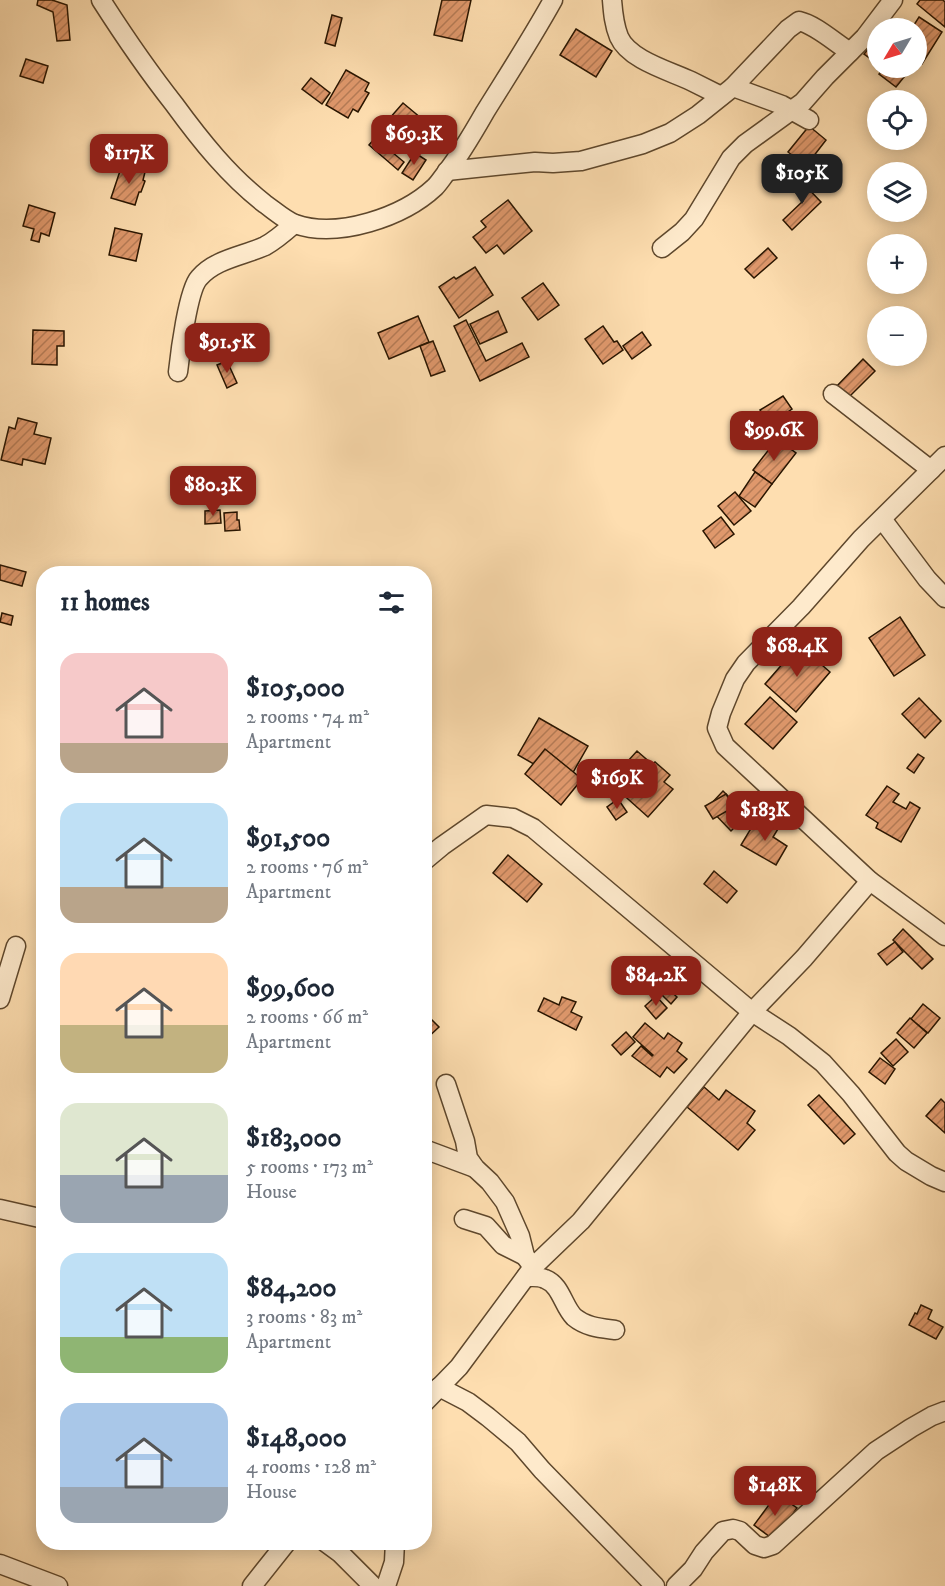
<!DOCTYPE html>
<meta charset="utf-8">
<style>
:root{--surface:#fff;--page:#f2f2f3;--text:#1f2937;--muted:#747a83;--accent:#8f2418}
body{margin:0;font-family:"IM FELL DW Pica",serif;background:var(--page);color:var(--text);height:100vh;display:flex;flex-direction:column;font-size:22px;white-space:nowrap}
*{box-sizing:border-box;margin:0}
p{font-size:20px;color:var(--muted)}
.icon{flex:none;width:33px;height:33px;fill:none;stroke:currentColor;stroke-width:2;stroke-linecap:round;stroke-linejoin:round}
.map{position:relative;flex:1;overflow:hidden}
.side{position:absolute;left:36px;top:566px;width:396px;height:984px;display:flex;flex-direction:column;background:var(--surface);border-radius:24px;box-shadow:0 3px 15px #0003}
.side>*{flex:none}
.needle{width:39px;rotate:232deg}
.buttons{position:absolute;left:867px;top:18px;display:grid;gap:12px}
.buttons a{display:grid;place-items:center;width:60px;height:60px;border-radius:50%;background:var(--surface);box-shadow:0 3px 15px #0003;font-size:30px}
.price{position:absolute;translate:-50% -51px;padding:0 14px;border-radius:12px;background:var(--accent);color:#fff;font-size:20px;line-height:39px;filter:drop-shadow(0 2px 3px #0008)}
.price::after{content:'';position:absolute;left:50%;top:36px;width:18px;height:14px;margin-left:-9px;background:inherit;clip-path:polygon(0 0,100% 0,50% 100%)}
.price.on{background:#222;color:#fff}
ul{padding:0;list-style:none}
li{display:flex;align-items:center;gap:18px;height:150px;padding:0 24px}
li span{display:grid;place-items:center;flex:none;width:168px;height:120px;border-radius:18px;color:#555}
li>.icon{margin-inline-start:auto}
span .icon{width:72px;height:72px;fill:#fffc;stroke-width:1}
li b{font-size:26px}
h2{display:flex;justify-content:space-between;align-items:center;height:72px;padding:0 24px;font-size:26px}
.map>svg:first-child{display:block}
.building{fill:url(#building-hatch);stroke:#291500;stroke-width:1.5}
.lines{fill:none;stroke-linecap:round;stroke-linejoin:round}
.minor-casing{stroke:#5e472c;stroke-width:21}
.minor{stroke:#feeacc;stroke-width:18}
</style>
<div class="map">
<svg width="945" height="1586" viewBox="0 0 945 1586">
<defs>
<pattern id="building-hatch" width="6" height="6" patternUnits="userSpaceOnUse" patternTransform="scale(1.5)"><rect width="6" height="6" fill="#df986c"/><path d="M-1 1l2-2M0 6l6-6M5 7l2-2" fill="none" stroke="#b57b56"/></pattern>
</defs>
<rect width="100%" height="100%" fill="#fedeb0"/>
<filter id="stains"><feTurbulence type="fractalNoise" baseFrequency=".00333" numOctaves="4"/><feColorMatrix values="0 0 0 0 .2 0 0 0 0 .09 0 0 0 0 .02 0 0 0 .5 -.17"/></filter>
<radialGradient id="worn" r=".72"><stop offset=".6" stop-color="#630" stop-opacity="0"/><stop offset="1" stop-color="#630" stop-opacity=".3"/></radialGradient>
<g class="building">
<polygon points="38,0 52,0 67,5 70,40 57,41 53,12 37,5"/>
<polygon points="442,0 471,0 462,41 434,35"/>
<polygon points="920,0 943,0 945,2 945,27 917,4"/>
<polygon points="332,15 342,18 335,46 325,43"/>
<polygon points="919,17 942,32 922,64 916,60 916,28 912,28"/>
<polygon points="576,29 612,51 596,77 560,55"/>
<polygon points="873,43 878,46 878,64 864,54"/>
<polygon points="26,59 48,66 43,83 20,76"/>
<polygon points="881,68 905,68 909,71 896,87 879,74 883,69"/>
<polygon points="346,70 369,83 365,91 369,93 358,112 353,109 348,118 326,105"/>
<polygon points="311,78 330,93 322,104 302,89"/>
<polygon points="403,103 427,123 411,142 406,137 401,143 382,127"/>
<polygon points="809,126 826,140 806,166 788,152"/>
<polygon points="375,138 404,162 398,170 369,145"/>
<polygon points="415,153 426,160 413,180 402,173"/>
<polygon points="122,165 145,172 143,180 145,181 141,192 139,192 135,205 111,198"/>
<polygon points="799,179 821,202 792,230 783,220 803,201 791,187"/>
<polygon points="508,200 532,231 504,254 497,245 486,253 473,237 486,227 481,221"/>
<polygon points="29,205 55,213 49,236 41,233 39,242 31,240 34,229 23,226"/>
<polygon points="115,228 142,234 136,261 109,255"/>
<polygon points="768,248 777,258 754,278 745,269"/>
<polygon points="475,267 493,295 459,318 439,287 454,277 456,279"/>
<polygon points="543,283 559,305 538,320 522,298"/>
<polygon points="498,311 507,332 480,344 470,324"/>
<polygon points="418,316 429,342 389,359 378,333"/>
<polygon points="466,320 486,361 522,343 529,357 480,381 454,326"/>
<polygon points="603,326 614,342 617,341 623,350 603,364 585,339"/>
<polygon points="33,330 64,331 64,346 57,346 57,365 32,364"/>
<polygon points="642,332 651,345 632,359 623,346"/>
<polygon points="433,341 445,371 431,376 420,346"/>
<polygon points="863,359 875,371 845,401 834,389"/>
<polygon points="227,361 237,383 227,388 217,365"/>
<polygon points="783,396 792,409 770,424 760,410"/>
<polygon points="18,418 37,423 34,434 51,438 45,464 23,459 22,465 1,460 9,427 15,429"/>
<polygon points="777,439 796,453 772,484 753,470"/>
<polygon points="755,472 772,484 755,507 739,496"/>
<polygon points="735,492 751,511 734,525 718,506"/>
<polygon points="220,510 221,523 205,524 205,511"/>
<polygon points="237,512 237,520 239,520 240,530 225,531 224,513"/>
<polygon points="721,517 734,534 715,548 703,531"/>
<polygon points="0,565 26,572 22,586 0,580"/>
<polygon points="2,613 13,616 11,625 0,622"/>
<polygon points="900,617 925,655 894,676 869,638"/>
<polygon points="799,645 830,672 796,712 765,684"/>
<polygon points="770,697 797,722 773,749 745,724"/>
<polygon points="919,698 941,721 925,738 902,714"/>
<polygon points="539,718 588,746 567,783 518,755"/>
<polygon points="545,749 582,779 561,805 525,774"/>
<polygon points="637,751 652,764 655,762 670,775 664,782 673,789 648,817 609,782"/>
<polygon points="918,754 924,758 914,773 907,768"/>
<polygon points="887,786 899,794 893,802 906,809 910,802 920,808 901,842 876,828 878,823 866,815"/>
<polygon points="723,791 747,815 731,831 708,807"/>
<polygon points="726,794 734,807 713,819 705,806"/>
<polygon points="618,799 627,812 616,820 607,807"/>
<polygon points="763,817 778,829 773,837 787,846 776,865 741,845 753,825 756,827"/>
<polygon points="508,855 542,884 527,902 493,873"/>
<polygon points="714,871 737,891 727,903 704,884"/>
<polygon points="903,929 933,959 922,969 893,940"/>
<polygon points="895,942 903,952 887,965 878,954"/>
<polygon points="669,974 686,988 680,994 663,981"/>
<polygon points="663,984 677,997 671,1004 657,990"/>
<polygon points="656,996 667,1008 656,1019 645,1006"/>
<polygon points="562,997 576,1002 571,1012 582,1017 576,1030 538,1011 544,998 559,1005"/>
<polygon points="923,1004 940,1018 928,1033 911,1019"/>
<polygon points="430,1018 439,1027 424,1041 424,1024"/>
<polygon points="910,1018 927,1033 914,1048 897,1033"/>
<polygon points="645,1023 664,1039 668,1033 682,1043 677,1051 687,1059 674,1073 667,1067 660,1077 632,1056 641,1046 652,1056 653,1055 633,1037"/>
<polygon points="626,1032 635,1042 621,1055 612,1045"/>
<polygon points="896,1039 908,1052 893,1066 881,1053"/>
<polygon points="880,1058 895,1069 885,1084 869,1072"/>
<polygon points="704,1087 719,1100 726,1090 755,1111 747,1123 755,1130 738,1150 687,1107"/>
<polygon points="819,1095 855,1134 844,1144 808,1105"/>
<polygon points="941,1099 945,1103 945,1133 926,1116"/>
<polygon points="921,1305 932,1310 928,1319 943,1327 936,1339 909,1325 915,1313 917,1314"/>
<polygon points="777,1494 797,1508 774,1540 754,1525"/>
</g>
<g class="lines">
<defs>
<g id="minor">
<path d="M 101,0 C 124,36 148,71 174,104 C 201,141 229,176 265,204 C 275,211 285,220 295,224 C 338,239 403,217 435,187 C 439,183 442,178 446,173 C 461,154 473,133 485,112 C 508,75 532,38 553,0"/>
<path d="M 612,0 C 613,13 614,25 619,37 C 629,60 670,71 691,81 C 701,86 711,91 721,96"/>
<polyline points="733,87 782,105 809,120"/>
<path d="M 447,171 L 535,162 L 553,163 L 581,161 L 643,144 L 670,133 L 698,115 L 733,87 L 788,29 L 799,21 C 816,25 834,42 850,52"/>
<polyline points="662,248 682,232 694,219 731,158 745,144 803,102 825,77 865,37 893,0"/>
<path d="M 178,372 C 180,353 188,290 199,278 C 215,259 243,256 265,246 C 276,240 285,232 294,224"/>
<polyline points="833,394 931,470"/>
<polyline points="945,456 861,539 801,607 746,663 735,679 721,713 717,728 725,746 870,881 945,936"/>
<polyline points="882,519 927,579 945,598"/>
<polyline points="424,861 442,846 486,815 513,818 533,828 752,1012 789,1036 823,1063 851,1094 897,1153 906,1161 931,1176 945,1182"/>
<polyline points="0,999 16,946"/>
<polyline points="446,1084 465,1141 468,1158 475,1168 490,1182 505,1202 520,1236 525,1256 533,1267"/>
<polyline points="424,1149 475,1168"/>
<polyline points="0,1209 44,1219"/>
<polyline points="464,1219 486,1226 503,1245 525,1256"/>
<path d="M 526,1277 C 532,1277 539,1276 545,1279 C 561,1285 563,1306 574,1317 C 586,1327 600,1328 615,1330"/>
<polyline points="439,1387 468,1402 488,1417 518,1442 542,1470 655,1586"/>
<polyline points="424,1403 459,1367 533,1267 581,1221 752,1012 804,958 870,881"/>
<polyline points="325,1542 340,1553 373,1586"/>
<polyline points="0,1564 58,1586"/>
<polyline points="252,1586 287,1542"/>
<polyline points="386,1586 394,1562 395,1542"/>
<polyline points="676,1586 693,1569 704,1552 723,1531 733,1529 740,1531 755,1545 764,1548 773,1545 876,1451 911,1428 932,1416 945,1411"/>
</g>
</defs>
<use href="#minor" class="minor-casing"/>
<use href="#minor" class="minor"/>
</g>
<rect width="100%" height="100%" filter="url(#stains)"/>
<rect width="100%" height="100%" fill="url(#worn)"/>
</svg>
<div class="buttons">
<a><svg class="needle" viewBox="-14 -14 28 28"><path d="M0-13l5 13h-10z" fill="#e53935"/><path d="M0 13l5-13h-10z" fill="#747a83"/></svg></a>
<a><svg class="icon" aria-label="locate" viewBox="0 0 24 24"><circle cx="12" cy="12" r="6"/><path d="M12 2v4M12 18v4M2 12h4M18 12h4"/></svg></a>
<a><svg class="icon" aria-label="layers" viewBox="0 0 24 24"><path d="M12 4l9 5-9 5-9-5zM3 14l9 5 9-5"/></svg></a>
<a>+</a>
<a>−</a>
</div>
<b class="price" style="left:414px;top:166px">$69.3K</b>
<b class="price" style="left:129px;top:185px">$117K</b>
<b class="price on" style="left:802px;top:205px">$105K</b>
<b class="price" style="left:227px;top:374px">$91.5K</b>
<b class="price" style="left:774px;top:462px">$99.6K</b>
<b class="price" style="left:213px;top:517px">$80.3K</b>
<b class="price" style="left:797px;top:678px">$68.4K</b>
<b class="price" style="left:617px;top:810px">$169K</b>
<b class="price" style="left:765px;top:842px">$183K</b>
<b class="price" style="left:656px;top:1007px">$84.2K</b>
<b class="price" style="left:775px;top:1517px">$148K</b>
<section class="side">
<h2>11 homes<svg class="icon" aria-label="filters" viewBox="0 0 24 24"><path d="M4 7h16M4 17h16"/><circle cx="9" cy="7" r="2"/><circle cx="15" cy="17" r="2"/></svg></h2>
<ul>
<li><span style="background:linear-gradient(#f6c9c9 75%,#b9a48a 0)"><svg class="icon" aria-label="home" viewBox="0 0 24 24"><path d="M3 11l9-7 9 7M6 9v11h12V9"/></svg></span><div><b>$105,000</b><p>2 rooms · 74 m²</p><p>Apartment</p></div></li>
<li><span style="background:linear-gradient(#bfe0f5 70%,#b9a48a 0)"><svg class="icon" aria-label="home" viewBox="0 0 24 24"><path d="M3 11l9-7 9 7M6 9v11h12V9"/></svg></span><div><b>$91,500</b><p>2 rooms · 76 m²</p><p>Apartment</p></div></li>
<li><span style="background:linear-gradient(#ffd9b3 60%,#c2b280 0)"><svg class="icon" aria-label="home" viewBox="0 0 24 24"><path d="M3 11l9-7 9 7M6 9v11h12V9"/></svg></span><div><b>$99,600</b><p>2 rooms · 66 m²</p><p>Apartment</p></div></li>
<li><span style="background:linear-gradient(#dfe7d0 60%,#9aa5b1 0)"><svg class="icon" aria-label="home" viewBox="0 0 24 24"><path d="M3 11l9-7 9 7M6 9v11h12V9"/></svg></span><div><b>$183,000</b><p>5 rooms · 173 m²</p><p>House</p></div></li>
<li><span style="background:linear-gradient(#bfe0f5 70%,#8fb573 0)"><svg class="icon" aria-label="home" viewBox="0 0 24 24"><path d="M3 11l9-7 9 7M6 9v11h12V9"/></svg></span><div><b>$84,200</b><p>3 rooms · 83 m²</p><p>Apartment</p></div></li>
<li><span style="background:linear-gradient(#a9c7e8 70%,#9aa5b1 0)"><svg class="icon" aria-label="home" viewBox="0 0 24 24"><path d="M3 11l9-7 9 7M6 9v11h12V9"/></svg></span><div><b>$148,000</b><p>4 rooms · 128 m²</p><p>House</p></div></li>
</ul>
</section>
</div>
